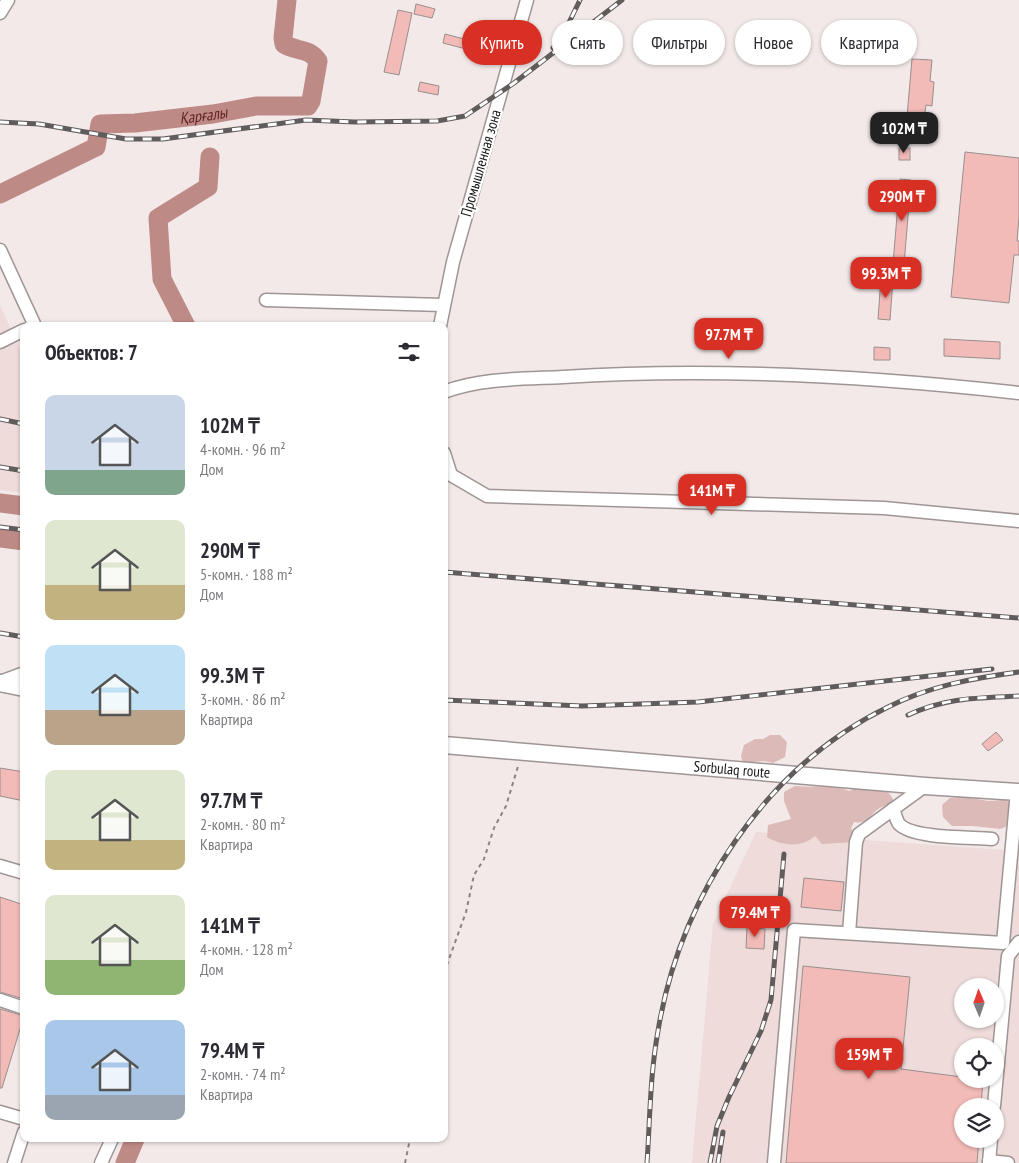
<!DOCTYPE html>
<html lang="ru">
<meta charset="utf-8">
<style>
:root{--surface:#fff;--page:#f2f2f3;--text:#2b2b33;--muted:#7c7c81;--accent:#d93025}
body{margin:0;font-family:"PT Sans Narrow",sans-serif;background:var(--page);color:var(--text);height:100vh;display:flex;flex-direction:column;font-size:19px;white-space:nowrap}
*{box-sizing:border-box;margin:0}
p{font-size:16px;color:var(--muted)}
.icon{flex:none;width:28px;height:28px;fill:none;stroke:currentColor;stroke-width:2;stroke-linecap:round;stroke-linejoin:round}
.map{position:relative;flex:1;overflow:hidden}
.panel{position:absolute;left:20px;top:322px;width:428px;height:820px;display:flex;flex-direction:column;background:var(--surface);border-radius:10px;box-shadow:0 1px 4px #0004}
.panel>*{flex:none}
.hud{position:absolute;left:462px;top:20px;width:475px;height:45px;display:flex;gap:10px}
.needle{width:32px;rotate:358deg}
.controls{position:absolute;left:954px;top:978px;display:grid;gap:10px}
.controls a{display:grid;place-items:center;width:50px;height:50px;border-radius:50%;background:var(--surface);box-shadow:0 1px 4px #0004;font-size:25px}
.price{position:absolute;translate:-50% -42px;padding:0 11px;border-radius:10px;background:var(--accent);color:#fff;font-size:16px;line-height:32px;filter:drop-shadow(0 1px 2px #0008)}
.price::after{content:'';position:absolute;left:50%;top:30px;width:15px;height:11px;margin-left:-8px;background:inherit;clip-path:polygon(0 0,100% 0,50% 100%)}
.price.current{background:#222;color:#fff}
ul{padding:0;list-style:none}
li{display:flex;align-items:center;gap:15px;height:125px;padding:0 25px}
li span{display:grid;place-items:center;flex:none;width:140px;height:100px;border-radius:10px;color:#555}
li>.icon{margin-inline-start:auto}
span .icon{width:60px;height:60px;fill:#fffc;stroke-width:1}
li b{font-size:21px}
h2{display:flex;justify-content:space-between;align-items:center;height:60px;padding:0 25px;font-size:21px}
.tag{padding:0 18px;border-radius:22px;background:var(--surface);box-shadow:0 1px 4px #0004;font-size:18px;line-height:45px}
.tag.current{background:var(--accent);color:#fff}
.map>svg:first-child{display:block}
.built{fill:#eedbda;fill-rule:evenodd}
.green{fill:#dcbab8}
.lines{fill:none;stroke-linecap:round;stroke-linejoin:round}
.river{stroke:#be8a86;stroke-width:19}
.building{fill:#f3bbb7;stroke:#988f8e}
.minor-casing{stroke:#9e9594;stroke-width:15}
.major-casing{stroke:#9e9594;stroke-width:19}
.path{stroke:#8a8383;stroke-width:2;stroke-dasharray:4 4;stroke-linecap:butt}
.minor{stroke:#fff;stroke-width:12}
.major{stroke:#fff;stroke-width:16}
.rail-casing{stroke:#615c5c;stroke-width:5}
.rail{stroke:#fff;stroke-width:3;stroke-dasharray:9;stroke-linecap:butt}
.labels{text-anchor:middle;stroke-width:4.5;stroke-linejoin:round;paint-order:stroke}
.street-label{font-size:15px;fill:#191616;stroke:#fff}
.water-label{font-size:16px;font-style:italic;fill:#642323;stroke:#fff}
</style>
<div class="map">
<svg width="1019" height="1163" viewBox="0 0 1019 1163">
<rect width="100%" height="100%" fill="#f3e9e9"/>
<g class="built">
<polygon points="0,305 24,359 24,493 0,490"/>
<path d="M 756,832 L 1019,851 L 1019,1163 L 692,1163 L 713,924 ZM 962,986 L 995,986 L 995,1019 L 962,1019 ZM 962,1046 L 995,1046 L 995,1079 L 962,1079 ZM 962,1106 L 995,1106 L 995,1139 L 962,1139 Z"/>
</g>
<g class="green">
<polygon points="770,735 780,735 787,742 785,757 773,763 764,761 743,763 741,756 744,745 755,739 763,739"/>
<path d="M 795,786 C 813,788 831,784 849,791 L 860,786 L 884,786 C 888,793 893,797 895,804 C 891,805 886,805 882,807 C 871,811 870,825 854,822 L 851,828 L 854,835 L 854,842 L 822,844 L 815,836 C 802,848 781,846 767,837 L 768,825 L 791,819 L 784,801 L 784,792 Z"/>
<polygon points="965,797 988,801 1006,800 1013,805 1011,824 1001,829 972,826 952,826 943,817 942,805 950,798"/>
</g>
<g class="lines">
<g class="river">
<path id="s1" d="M 0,194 L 96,147 L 100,124 L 135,123 L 213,114 L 256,106 L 308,106 L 311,101 L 318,61 C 309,47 296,52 284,44 L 283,38 L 287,0"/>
<polyline points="186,326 162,279 158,218 208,187 210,157"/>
<polyline points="0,503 24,506"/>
<polyline points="0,538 24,541"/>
<polyline points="125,1163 135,1139"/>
</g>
</g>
<g class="building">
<polygon points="416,4 435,9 432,18 414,14"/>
<polygon points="398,10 412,13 399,75 384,72"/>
<polygon points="445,34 468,40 466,49 443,43"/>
<polygon points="912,59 932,60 930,81 934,82 932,106 926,105 924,120 920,120 918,141 905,140"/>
<polygon points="420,82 439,86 438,95 418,91"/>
<rect x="899" y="148" width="11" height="12"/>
<polygon points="965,152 1019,158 1019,217 1017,241 1019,241 1019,255 1014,255 1009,303 951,297"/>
<polygon points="900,179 911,180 904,265 893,264"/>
<polygon points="881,278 893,279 890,320 878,319"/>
<polygon points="944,339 1000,342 1000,359 944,356"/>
<polygon points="874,347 890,348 890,360 874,360"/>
<polygon points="996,732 1003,740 988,751 982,744"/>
<polygon points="0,768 24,772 24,801 0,796"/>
<polygon points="804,878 844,882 841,911 801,907"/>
<polygon points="0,897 24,905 24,999 0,992"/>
<polygon points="747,927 765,929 764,949 746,948"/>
<polygon points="803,966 910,977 901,1069 962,1077 962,1079 983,1079 981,1106 962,1106 962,1139 979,1139 977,1163 786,1163"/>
<polygon points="0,1009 24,1016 2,1088 0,1088"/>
</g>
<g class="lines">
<defs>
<g id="minor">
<polyline points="0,13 8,0"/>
<polyline points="0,250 35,326"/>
<polyline points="266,300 443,305"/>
<polyline points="440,326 453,262 527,0"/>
<polyline points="0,342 24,330"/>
<path d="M 444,392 C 481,378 524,379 563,377 C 715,367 868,376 1019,393"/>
<polyline points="444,453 451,475 487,496 884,508 1019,521"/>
<polyline points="0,682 24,673"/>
<path d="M 893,809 C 895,813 896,820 899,824 C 913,839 971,837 992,839"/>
<polyline points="0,866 24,873"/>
<polyline points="849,933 856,842 859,834 925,786"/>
<polyline points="0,1000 24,1008"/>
<polyline points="994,1106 1008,956 1019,942"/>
<polyline points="0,1112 24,1119"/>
<polyline points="989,1161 1008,1163"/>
<polyline points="14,1163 24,1132"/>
<polyline points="101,1163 112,1139"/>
<polyline points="774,1163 794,930 1003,943 1017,791"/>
<polyline points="989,1163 991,1139"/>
</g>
<g id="major">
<polyline points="0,683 24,688"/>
<path id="s2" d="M 444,745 L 925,786 L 1019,792"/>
</g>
</defs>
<use href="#minor" class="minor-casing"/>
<use href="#major" class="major-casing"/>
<g class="path">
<polyline points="444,973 466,912 474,875 484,859 494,828 506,806 519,763"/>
<polyline points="405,1163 410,1139"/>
</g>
<use href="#minor" class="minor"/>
<use href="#major" class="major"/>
<defs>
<g id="rail">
<polyline points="553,48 561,39 580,0"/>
<polyline points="0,122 39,124 126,139 163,139 306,120 355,122 437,121 465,116 514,83 622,0"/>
<polyline points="0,419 24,424"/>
<polyline points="0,467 24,471"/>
<polyline points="0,527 24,530"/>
<polyline points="444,572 1019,618"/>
<polyline points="0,633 24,637"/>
<polyline points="444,700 582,706 698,702 992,669"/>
<path d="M 908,715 C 947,697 978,698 1019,696"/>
<path d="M 647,1163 C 650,1119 650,1075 658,1031 C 680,897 765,767 888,707 C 929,686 974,678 1019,672"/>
<polyline points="710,1163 717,1126 729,1097 761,1031 771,1000 784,854"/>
<polyline points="718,1163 723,1132"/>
</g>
</defs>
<use href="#rail" class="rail-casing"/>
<use href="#rail" class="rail"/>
</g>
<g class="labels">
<g class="street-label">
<text transform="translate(481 163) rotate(-74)" y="5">Промышленная зона</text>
<text dy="5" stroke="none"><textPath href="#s2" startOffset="289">Sorbulaq route</textPath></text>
</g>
<g class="water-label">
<text dy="6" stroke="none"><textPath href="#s1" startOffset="234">Қарғалы</textPath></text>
</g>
</g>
</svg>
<div class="controls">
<a><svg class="needle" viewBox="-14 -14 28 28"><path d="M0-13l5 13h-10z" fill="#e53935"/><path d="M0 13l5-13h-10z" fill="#7c7c81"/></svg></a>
<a><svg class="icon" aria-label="locate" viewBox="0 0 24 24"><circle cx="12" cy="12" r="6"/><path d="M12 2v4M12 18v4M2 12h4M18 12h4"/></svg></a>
<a><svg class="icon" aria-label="layers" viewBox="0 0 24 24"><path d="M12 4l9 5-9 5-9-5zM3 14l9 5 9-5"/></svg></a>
</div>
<b class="price current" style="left:904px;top:154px">102M ₸</b>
<b class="price" style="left:902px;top:222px">290M ₸</b>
<b class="price" style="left:886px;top:299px">99.3M ₸</b>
<b class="price" style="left:729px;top:360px">97.7M ₸</b>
<b class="price" style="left:712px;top:516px">141M ₸</b>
<b class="price" style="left:755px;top:938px">79.4M ₸</b>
<b class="price" style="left:869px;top:1080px">159M ₸</b>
<div class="hud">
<a class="tag current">Купить</a>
<a class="tag">Снять</a>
<a class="tag">Фильтры</a>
<a class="tag">Новое</a>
<a class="tag">Квартира</a>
</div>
<section class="panel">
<h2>Объектов: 7<svg class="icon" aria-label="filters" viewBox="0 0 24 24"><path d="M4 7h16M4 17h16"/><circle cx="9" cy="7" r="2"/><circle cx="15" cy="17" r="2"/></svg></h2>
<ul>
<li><span style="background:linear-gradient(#c9d6e8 75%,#7fa58c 0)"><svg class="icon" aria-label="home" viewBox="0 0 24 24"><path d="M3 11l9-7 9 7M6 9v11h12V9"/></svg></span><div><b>102M ₸</b><p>4-комн. · 96 m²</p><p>Дом</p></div></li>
<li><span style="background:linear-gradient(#dfe7d0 65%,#c2b280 0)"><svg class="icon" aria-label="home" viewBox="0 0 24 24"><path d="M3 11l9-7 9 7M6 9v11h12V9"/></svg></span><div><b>290M ₸</b><p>5-комн. · 188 m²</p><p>Дом</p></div></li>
<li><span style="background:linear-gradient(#bfe0f5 65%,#b9a48a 0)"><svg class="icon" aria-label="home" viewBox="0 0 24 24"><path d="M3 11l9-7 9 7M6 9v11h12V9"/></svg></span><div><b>99.3M ₸</b><p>3-комн. · 86 m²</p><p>Квартира</p></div></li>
<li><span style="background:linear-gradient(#dfe7d0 70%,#c2b280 0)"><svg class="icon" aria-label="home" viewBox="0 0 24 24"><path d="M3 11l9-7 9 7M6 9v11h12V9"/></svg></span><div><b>97.7M ₸</b><p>2-комн. · 80 m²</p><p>Квартира</p></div></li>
<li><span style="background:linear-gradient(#dfe7d0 65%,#8fb573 0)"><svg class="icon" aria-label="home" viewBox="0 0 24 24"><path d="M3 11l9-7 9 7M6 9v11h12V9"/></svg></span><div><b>141M ₸</b><p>4-комн. · 128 m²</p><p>Дом</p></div></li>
<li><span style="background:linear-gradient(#a9c7e8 75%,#9aa5b1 0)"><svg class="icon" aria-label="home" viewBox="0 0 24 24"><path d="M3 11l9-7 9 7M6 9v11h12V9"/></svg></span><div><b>79.4M ₸</b><p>2-комн. · 74 m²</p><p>Квартира</p></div></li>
</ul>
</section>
</div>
